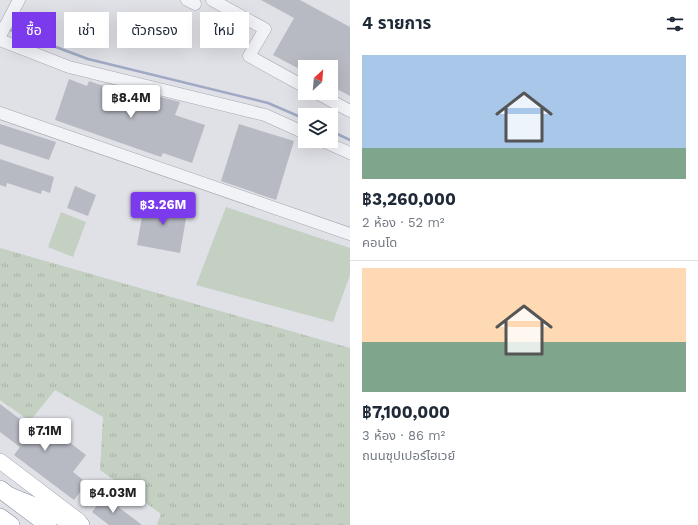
<!DOCTYPE html>
<html lang="th">
<meta charset="utf-8">
<style>
:root{--surface:#fff;--page:#f2f2f3;--text:#1f2937;--muted:#747a83;--line:#e0e1e3;--accent:#7c3aed}
body{margin:0;font-family:"Work Sans","Noto Sans Thai",sans-serif;background:var(--page);color:var(--text);height:100vh;display:flex;flex-direction:column;font-size:15px;white-space:nowrap}
*{box-sizing:border-box;margin:0}
p{font-size:13px;color:var(--muted)}
.icon{flex:none;width:22px;height:22px;fill:none;stroke:currentColor;stroke-width:2;stroke-linecap:round;stroke-linejoin:round}
.map{position:relative;flex:1;overflow:hidden}
.panel{display:flex;flex-direction:column;background:var(--surface);width:348px}
.panel>*{flex:none}
.hud{position:absolute;left:12px;top:12px;width:278px;height:36px;display:flex;gap:8px}
.needle{width:26px;rotate:26deg}
.tools{position:absolute;left:298px;top:60px;display:grid;gap:8px}
.tools a{display:grid;place-items:center;width:40px;height:40px;border-radius:0px;background:var(--surface);box-shadow:0 4px 16px #0002;font-size:20px}
.price{position:absolute;translate:-50% -34px;padding:0 9px;border-radius:4px;background:#fff;color:#222;font-size:13px;line-height:26px;filter:drop-shadow(0 1px 2px #0008)}
.price::after{content:'';position:absolute;left:50%;top:24px;width:12px;height:9px;margin-left:-6px;background:inherit;clip-path:polygon(0 0,100% 0,50% 100%)}
.price.selected{background:var(--accent);color:#fff}
ul{padding:0;list-style:none}
li{display:grid;align-content:center;gap:8px;height:212px;padding:0 12px}
li+li{border-top:1px solid var(--line)}
li span{display:grid;place-items:center;height:124px;border-radius:0px;color:#555}
li>.icon{margin-inline-start:auto}
span .icon{width:72px;height:72px;fill:#fffc;stroke-width:1}
li b{font-size:17px}
h2{display:flex;justify-content:space-between;align-items:center;height:48px;padding:0 12px;font-size:17px}
.tag{padding:0 14px;border-radius:0px;background:var(--surface);box-shadow:0 4px 16px #0002;font-size:14px;line-height:36px}
.tag.selected{background:var(--accent);color:#fff}
main{display:flex;flex:1;min-height:0}
.map>svg:first-child{display:block}
.grass{fill:url(#grass-tufts)}
.pitch{fill:#c3d0c2}
.lines{fill:none;stroke-linecap:round;stroke-linejoin:round}
.stream{stroke:#9fa9c3;stroke-width:2.5}
.building{fill:#b8bac3}
.minor-casing{stroke:#a6a7b1;stroke-width:13}
.major-casing{stroke:#a1a4b2;stroke-width:16}
.highway-casing{stroke:#898d9c;stroke-width:18}
.minor{stroke:#f2f3f6;stroke-width:12}
.major{stroke:#fff;stroke-width:15}
.highway{stroke:#fff;stroke-width:17}
</style>
<main>
<div class="map">
<svg width="350" height="525" viewBox="0 0 350 525">
<defs>
<pattern id="grass-tufts" width="24" height="20" patternUnits="userSpaceOnUse"><rect width="24" height="20" fill="#c3d0c2"/><path d="M3 7l-1-3M5 7V3M7 7l1-3M15 17l-1-3M17 17v-4M19 17l1-3" fill="none" stroke="#a8b3a8"/></pattern>
</defs>
<rect width="100%" height="100%" fill="#e0e1e7"/>
<polygon class="grass" points="0,248 350,348 350,525 158,525 157,524 161,514 100,470 103,417 55,390 30,421 0,400"/>
<g class="pitch">
<polygon points="226,207 350,248 350,275 333,322 196,285"/>
<polygon points="61,212 86,222 73,257 48,247"/>
</g>
<g class="lines">
<g class="stream">
<polyline points="8,29 88,59 268,103 305,119"/>
<polyline points="331,131 350,140"/>
</g>
</g>
<g class="building">
<polygon points="261,0 300,0 350,27 350,96 331,86 331,67 305,67 305,72 273,55 294,18"/>
<polygon points="69,79 87,86 89,81 118,91 119,87 149,97 149,94 180,102 175,115 205,125 192,163 163,153 161,157 55,120"/>
<polygon points="0,124 56,142 49,160 0,144"/>
<polygon points="239,124 294,141 276,200 221,181"/>
<polygon points="0,159 54,177 50,193 42,190 41,194 7,183 6,187 0,185"/>
<polygon points="75,186 96,195 88,216 67,208"/>
<polygon points="145,200 188,207 180,253 137,245"/>
<polygon points="0,404 33,429 40,420 86,455 73,472 87,483 74,500 14,455 20,447 0,432"/>
<polygon points="104,496 142,525 109,525 92,512"/>
</g>
<g class="lines">
<defs>
<g id="minor">
<polyline points="187,0 195,4"/>
<polyline points="212,0 265,29 249,56 305,87"/>
<polyline points="0,36 19,0"/>
<polyline points="0,40 69,67 265,115 305,133"/>
<polyline points="317,93 350,111"/>
<polyline points="0,113 350,234"/>
<polyline points="323,141 350,153"/>
</g>
<polyline id="major" points="0,461 79,521"/>
<g id="highway">
<polyline points="0,489 48,525"/>
<polyline points="10,496 81,525"/>
<polyline points="0,517 11,525"/>
</g>
</defs>
<use href="#minor" class="minor-casing"/>
<use href="#major" class="major-casing"/>
<use href="#highway" class="highway-casing"/>
<use href="#minor" class="minor"/>
<use href="#major" class="major"/>
<use href="#highway" class="highway"/>
</g>
</svg>
<div class="tools">
<a><svg class="needle" viewBox="-14 -14 28 28"><path d="M0-13l5 13h-10z" fill="#e53935"/><path d="M0 13l5-13h-10z" fill="#747a83"/></svg></a>
<a><svg class="icon" aria-label="layers" viewBox="0 0 24 24"><path d="M12 4l9 5-9 5-9-5zM3 14l9 5 9-5"/></svg></a>
</div>
<b class="price" style="left:131px;top:119px">฿8.4M</b>
<b class="price selected" style="left:163px;top:226px">฿3.26M</b>
<b class="price" style="left:45px;top:452px">฿7.1M</b>
<b class="price" style="left:113px;top:514px">฿4.03M</b>
<div class="hud">
<a class="tag selected">ซื้อ</a>
<a class="tag">เช่า</a>
<a class="tag">ตัวกรอง</a>
<a class="tag">ใหม่</a>
</div>
</div>
<section class="panel">
<h2>4 รายการ<svg class="icon" aria-label="filters" viewBox="0 0 24 24"><path d="M4 7h16M4 17h16"/><circle cx="9" cy="7" r="2"/><circle cx="15" cy="17" r="2"/></svg></h2>
<ul>
<li><span style="background:linear-gradient(#a9c7e8 75%,#7fa58c 0)"><svg class="icon" aria-label="home" viewBox="0 0 24 24"><path d="M3 11l9-7 9 7M6 9v11h12V9"/></svg></span><div><b>฿3,260,000</b><p>2 ห้อง · 52 m²</p><p>คอนโด</p></div></li>
<li><span style="background:linear-gradient(#ffd9b3 60%,#7fa58c 0)"><svg class="icon" aria-label="home" viewBox="0 0 24 24"><path d="M3 11l9-7 9 7M6 9v11h12V9"/></svg></span><div><b>฿7,100,000</b><p>3 ห้อง · 86 m²</p><p>ถนนซุปเปอร์ไฮเวย์</p></div></li>
</ul>
</section>
</main>
